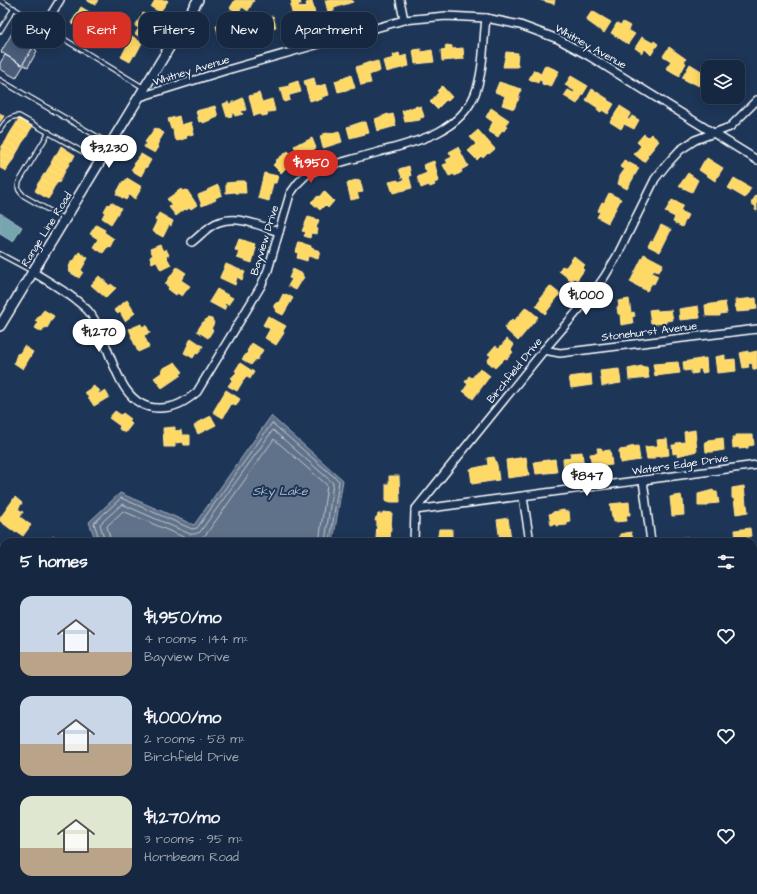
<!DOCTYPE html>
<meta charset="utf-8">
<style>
:root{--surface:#162841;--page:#23344c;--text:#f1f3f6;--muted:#9ea6b1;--line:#35445a;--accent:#d93025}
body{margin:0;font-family:"Architects Daughter",sans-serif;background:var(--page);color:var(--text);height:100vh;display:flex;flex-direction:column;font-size:15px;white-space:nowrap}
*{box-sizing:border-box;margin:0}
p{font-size:13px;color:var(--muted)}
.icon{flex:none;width:22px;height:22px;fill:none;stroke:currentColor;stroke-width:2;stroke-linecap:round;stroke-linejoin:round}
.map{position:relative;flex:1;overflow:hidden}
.panel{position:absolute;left:0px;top:538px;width:757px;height:356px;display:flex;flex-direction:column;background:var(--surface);border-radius:12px 12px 0 0;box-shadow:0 2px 10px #0003,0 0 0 1px var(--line)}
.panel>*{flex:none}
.banner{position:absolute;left:12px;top:12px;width:400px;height:36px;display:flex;gap:8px}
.tools{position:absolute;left:701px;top:60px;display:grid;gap:8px}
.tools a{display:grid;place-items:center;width:44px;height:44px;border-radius:8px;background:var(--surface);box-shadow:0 2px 10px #0003,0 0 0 1px var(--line);font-size:20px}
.price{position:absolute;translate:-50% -34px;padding:0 9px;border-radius:14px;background:#fff;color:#222;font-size:13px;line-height:26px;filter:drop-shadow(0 1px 2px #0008)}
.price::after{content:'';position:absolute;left:50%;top:24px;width:12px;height:9px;margin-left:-6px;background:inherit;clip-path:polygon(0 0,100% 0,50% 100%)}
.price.selected{background:var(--accent);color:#fff}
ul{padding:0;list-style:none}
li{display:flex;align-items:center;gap:12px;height:100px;padding:0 20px}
li span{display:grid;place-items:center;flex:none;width:112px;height:80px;border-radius:12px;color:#555}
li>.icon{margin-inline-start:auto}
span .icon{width:48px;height:48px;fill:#fffc;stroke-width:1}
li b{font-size:17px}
h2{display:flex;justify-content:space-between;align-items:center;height:48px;padding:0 20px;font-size:17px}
.pill{padding:0 14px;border-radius:12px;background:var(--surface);box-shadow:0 2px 10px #0003,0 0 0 1px var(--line);font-size:14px;line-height:36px}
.pill.selected{background:var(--accent);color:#fff}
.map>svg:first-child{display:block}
.water{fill:#617289;stroke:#a0aab8}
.homes{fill:#ffd966;stroke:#ffe494}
.public{fill:#76a5af;stroke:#9fc0c7}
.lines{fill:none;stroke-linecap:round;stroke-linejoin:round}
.shore{stroke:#c0c7d0;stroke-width:1}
.building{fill:#4a5d79;stroke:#fff}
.lane-casing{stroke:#fff;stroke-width:6}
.street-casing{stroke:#fff;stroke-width:10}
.secondary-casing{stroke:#fff;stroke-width:12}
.lane{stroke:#1d3557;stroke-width:3.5}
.street{stroke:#1d3557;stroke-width:7}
.secondary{stroke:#1d3557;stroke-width:9}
.labels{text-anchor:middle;stroke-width:4;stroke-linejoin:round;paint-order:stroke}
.street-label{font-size:11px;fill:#fff;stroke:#1d3557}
.water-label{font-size:12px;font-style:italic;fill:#b8c0ca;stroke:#1d3557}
</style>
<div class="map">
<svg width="757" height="894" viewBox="0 0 757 894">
<rect width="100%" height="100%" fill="#1d3557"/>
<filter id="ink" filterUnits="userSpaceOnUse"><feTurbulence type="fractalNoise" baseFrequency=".025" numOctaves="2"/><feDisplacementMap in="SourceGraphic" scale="8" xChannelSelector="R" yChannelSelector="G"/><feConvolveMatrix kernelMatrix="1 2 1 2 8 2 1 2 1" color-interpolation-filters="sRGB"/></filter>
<g filter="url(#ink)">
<g class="water">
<polygon points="271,416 343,480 333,542 96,542 89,522 120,493 194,525"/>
<polygon points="0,788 4,789 4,890 339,890 339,894 0,894"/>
</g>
<g class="homes">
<polygon points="86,0 98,0 95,5"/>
<polygon points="155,0 167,0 168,1 160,12 151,7"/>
<polygon points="235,0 254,0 248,11 242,7 239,13 230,8"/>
<polygon points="291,0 300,0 301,4 298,4 299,8 307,6 306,3 312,1 315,14 308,18 308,20 302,21 301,20 294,20 290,5 292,4"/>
<polygon points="325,0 352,0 353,2 334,8 334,11 328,12"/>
<polygon points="540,0 555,0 554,4"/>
<polygon points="81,7 91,13 80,28 71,23"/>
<polygon points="592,11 611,22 604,33 586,20"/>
<polygon points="143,13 156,20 144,39 135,34 139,28 135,26"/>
<polygon points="273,16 276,27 269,29 270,30 258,32 255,22 259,20 258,19"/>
<polygon points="623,22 630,26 628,30 635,34 628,44 611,33 617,23 621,25"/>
<polygon points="228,23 230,29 241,26 244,36 235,38 233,33 231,34 233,41 221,45 216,26"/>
<polygon points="132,36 142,43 135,56 134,55 130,62 121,57"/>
<polygon points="642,37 653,43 654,41 658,44 651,55 645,49 642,53 635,48"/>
<polygon points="447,45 452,46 452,49 463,48 464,59 442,61 441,50 446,49 445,46"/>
<polygon points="669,47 686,59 684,62 686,63 679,76 666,68 671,61 663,56"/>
<polygon points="421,49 421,52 432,50 434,62 415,64 413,50"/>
<polygon points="506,52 518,53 517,64 518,64 518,67 503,67"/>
<polygon points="399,53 400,57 407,55 409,66 386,72 383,61 394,58 393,55"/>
<polygon points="378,61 380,71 369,75 371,83 361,85 356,67 370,62 370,63"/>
<polygon points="690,64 708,75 708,82 705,87 700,84 699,86 691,82 690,83 682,78"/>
<polygon points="545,65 559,71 551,87 542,84 542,81 539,80 538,83 529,79 534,70 541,74"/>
<polygon points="351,75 355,88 338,92 335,81"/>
<polygon points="571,76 588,86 577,104 564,96 568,90 574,93 575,91 565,85"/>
<polygon points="314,78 316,87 326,84 329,95 322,97 322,99 316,101 316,99 310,101 304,81"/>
<polygon points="298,81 301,92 290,95 289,96 290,100 284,102 280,88 289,86 289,84"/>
<polygon points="499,82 521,89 518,101 517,101 514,109 502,105 505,96 495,92"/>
<polygon points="442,86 452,97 448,101 446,100 437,109 430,102 439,92 437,91"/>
<polygon points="592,89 608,99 607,100 614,104 608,114 602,110 601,112 597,110 598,108 586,100"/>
<polygon points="259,93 262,102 272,99 275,111 267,113 268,115 262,116 261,114 254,116 249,96"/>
<polygon points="243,98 246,110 241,111 243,114 235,116 234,113 232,113 232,116 227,117 223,104 228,102 229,104"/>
<polygon points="215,106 218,117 203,123 203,121 199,122 196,111"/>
<polygon points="417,106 417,107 421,106 424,117 420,118 420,120 405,122 402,111"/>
<polygon points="620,106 631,113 627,119 629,120 632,116 639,120 634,129 624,124 621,129 610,122"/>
<polygon points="491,108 509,120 505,125 507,126 504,131 502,130 498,137 488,131 493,122 486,117"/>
<polygon points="0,113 4,116 0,122"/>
<polygon points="388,114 389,115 393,114 396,126 378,131 375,119"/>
<polygon points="179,116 181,125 191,122 194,134 186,136 187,138 177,141 174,137 173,129 171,129 168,119"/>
<polygon points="19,118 33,126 29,132 16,124"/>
<polygon points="362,122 366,122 369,133 350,138 347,127"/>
<polygon points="16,124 29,132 26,138 12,130"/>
<polygon points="155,128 164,133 158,143 157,146 159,147 155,153 144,147 146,143 145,142"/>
<polygon points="12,130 26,138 22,143 9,135"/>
<polygon points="478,130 495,149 489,154 488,153 483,158 481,156 477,160 468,151 476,144 470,137"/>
<polygon points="339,131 342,142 323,148 320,136 323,135 323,134 328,133 328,134"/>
<polygon points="644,134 648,137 651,134 659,141 647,156 648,157 644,162 634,154 641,146 637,142"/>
<polygon points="9,135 22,143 19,149 6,141"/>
<polygon points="312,138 316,148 309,152 310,153 299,156 294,146 301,142 302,143"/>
<polygon points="6,141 19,149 16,154 2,146"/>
<polygon points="2,146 16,154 13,160 0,152"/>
<polygon points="61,146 75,155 72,161 58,152"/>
<polygon points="458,147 468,166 461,170 462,172 455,176 454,174 449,176 443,165 448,163 446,160 452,157 449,152"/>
<polygon points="288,151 295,159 281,173 273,165 276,162 275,161"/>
<polygon points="0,152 13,160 9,165 0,160"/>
<polygon points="58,152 71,160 68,166 54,157"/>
<polygon points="141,154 151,160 147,167 146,167 141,176 131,170 135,164 134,163"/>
<polygon points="54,157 68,166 64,171 51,163"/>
<polygon points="707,158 723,168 715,181 699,170 704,161 705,161"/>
<polygon points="0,160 9,165 6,171 0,168"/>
<polygon points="624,160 639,168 627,189 618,184 620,176 625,169 620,167"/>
<polygon points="434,161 439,181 434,183 435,185 430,187 429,185 421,188 417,177 427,173 423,165"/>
<polygon points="52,163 65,171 62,177 48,169"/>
<polygon points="409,166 411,176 409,176 412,188 393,193 389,182 398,180 398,182 404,180 403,177 402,178 399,169"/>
<polygon points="48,169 62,177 59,183 45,174"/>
<polygon points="264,173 278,176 276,183 273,183 269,201 258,198"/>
<polygon points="688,173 698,180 692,192 679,186"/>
<polygon points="44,174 58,182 54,187 41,179"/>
<polygon points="127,178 142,187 135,199 129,195 126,200 116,194 123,181 124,182"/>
<polygon points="734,178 751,188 745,198 728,188"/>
<polygon points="41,179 54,187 51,193 37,185"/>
<polygon points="356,180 356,181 360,180 363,192 357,193 359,198 351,200 347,184 349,183 349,182"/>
<polygon points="236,181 245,181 246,193 236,193 235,192 226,193 226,183 236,182"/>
<polygon points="38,185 52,193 48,199 35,191"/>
<polygon points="218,185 222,195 215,198 216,200 202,206 198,195 208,191 207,190"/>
<polygon points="181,189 182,191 187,190 197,205 191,209 190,208 186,210 185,209 176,216 169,207 172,205 167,199"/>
<polygon points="324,191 334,201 328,208 325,205 320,210 311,202 318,196 319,197"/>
<polygon points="609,193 621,199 608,223 597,217 600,212 598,211 600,206 602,202 604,203"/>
<polygon points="757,194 757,211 755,210 756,207 751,203"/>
<polygon points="672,200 683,205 680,211 688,215 682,227 673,222 675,217 665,212"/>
<polygon points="111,202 121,208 111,224 102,218 105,212 104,211 108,204 109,205"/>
<polygon points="159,213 173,221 171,226 169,225 163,237 152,231 157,221 155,220"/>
<polygon points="308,217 319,220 316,228 318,229 317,234 311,233 310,238 304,236 306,232 302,231"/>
<polygon points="96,225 105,230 104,232 114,239 110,247 108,246 103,253 93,247 98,239 90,234"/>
<polygon points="661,225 671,230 660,252 648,246 651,240 653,241"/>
<polygon points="239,239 255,244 254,247 256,248 252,263 237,258 239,251 235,250"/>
<polygon points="299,242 311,246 311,248 320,251 318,259 308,256 307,261 297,258 298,253 296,252"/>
<polygon points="160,245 163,251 166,249 169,255 166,256 171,265 161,270 156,261 152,263 150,257 153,255 150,249"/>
<polygon points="79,252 88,258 81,270 83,272 79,278 68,271 70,268 69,267 72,260 74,261"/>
<polygon points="644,254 663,264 659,272 654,269 652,273 658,276 654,284 652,283 647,291 630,282"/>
<polygon points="574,256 585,265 582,268 584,270 577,280 574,278 572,281 559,271 562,266 564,267 566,267"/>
<polygon points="226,264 245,272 242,280 237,277 235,285 220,278 220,277"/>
<polygon points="177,267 186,273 181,280 190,286 182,296 177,293 176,295 168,289 169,287 165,284"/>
<polygon points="293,269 303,274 302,276 304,277 296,290 288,286 292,279 289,278"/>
<polygon points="99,276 110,286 111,284 116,288 106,298 91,285"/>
<polygon points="550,286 560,294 545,314 536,306 541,299 540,298"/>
<polygon points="217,289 233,298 228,305 225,303 224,305 226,306 224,310 209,302"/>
<polygon points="283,294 285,295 286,294 293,298 283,315 275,311 276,309 274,308 274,305 276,303 279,302"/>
<polygon points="756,298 757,309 750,310 750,311 736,312 735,300"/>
<polygon points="629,299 631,313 634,312 635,316 632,317 633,323 621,325 620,314 618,314 617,307 619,307 618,301"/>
<polygon points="127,300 135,313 125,321 120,312 118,314 114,310"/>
<polygon points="725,302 727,313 720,314 720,316 706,316 705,305"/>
<polygon points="698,306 700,318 680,320 679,309"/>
<polygon points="526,307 538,317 518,341 504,328 512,319 514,321"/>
<polygon points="657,309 657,311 671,310 673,320 666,321 666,323 655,324 655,323 651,323 649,310"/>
<polygon points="44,310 54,316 47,328 45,327 42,332 35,328 38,323 35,321"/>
<polygon points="268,316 286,326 283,331 284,333 276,345 265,338 270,329 263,325"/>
<polygon points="207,318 212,319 214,323 211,329 213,330 208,338 197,331 203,322 204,322"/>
<polygon points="141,324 142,327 146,325 150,333 144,335 149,347 138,352 131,336 132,336 129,329"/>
<polygon points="191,338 203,346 198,354 196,353 193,358 184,353"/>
<polygon points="507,339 514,345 511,350 513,352 507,359 505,358 495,368 487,361 491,356 488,354 495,346 499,348"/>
<polygon points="252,343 263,350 257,360 256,359 251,365 242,359 248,352 247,351"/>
<polygon points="24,346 33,352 23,369 14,363 17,354 20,353"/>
<polygon points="748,351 748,353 757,351 757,369 753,369 752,363 748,364 749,367 743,368 740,353"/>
<polygon points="725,355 725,360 735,359 736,371 717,373 715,357"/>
<polygon points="706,358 707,372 702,373 701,369 698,369 698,373 691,374 691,370 684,371 683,362"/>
<polygon points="175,362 183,372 180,374 181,375 162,388 154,378 161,373 163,371 162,369"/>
<polygon points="678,362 680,373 655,376 653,364"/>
<polygon points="240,363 254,372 250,379 246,376 237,391 228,386 233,379 231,378 237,372 235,371"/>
<polygon points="642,366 642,367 647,367 649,378 629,380 628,369"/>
<polygon points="480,368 490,376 473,399 463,391 468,384 465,382 469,376 472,378"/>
<polygon points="619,369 621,383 602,386 600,371"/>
<polygon points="591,374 592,385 571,388 569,377"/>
<polygon points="94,386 96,389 97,388 100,391 98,392 99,394 105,390 109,397 94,406 85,392"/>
<polygon points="226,390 240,399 236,406 232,403 223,418 213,412"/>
<polygon points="115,411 121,415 123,413 131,419 129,421 132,424 125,433 119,429 120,426 109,418"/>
<polygon points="211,416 216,425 198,434 194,426 197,424 197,423"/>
<polygon points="175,427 175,431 181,430 182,435 190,435 190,445 184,445 183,442 175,443 175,447 164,447 163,428"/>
<polygon points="695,430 697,451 677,456 677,453 673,454 672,445 676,445 676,443 685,442 684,432"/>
<polygon points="736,435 753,435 754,445 748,446 748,448 739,449 739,447 733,448 732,437 736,437"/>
<polygon points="723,438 724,450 712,452 706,452 705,442 709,441 708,440"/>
<polygon points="667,439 669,455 654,457 654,459 647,459 645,447 657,446 658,445 657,440"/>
<polygon points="638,446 640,460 620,463 619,450 627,449 627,448 630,447"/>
<polygon points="597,448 601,448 603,451 610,450 612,465 592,467 590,454 598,453"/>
<polygon points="582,452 584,468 578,468 578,470 564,471 563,459 571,458 570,453"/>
<polygon points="494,457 497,465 499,480 472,484 470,469 488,465 487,458"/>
<polygon points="526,457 529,475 508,478 506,460"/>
<polygon points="555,459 557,472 536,474 534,462"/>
<polygon points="389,476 399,476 400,502 386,502 386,484 389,484"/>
<polygon points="744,486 746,505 747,505 748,512 736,514 734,499 732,498 732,488"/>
<polygon points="713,490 714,492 717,492 719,503 708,504 708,506 698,506 698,494"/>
<polygon points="681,495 682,500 683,500 684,515 672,516 670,497"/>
<polygon points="15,497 22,503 18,509 23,512 20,517 31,525 23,536 17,532 16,533 0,521 0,518"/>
<polygon points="629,502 630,515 626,515 627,521 614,522 613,517 615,516 612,517 610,504"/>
<polygon points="564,510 565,512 569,511 570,522 567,523 567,525 556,526 556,524 551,525 549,514 553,513 553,512"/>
<polygon points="383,512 392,513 390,540 376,539 377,521 375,521 376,517 377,517 378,514 382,514"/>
<polygon points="508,518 511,539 500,541 497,520"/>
<polygon points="750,528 751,536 748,537 749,542 736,542 735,530"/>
<polygon points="439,529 452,529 452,542 437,542"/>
<polygon points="631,532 634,542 619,542 620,534"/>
<polygon points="53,536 60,542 47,542"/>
<polygon points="41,537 47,542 37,542"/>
<polygon points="687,537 687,542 674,542 674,538"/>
<polygon points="753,583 755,583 757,593 757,608 753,609"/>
<polygon points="4,592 4,617 0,611 0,594"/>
<polygon points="757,648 757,668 756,668 754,649"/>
<polygon points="0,716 4,717 4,740 0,739"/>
<polygon points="448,890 463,890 462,894 447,894"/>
<polygon points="506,890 517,890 516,894 505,894"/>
<polygon points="599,890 611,890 610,894 600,894 601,891"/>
<polygon points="629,890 649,890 647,894 627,894"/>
</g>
<polygon class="public" points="0,213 22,227 13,242 0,234"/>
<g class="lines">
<g class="shore">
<polyline points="100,542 94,523 121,498 192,529 197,528 272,423 339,481 330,542"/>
<polyline points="105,542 100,524 122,504 190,534 195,534 200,532 273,430 333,483 325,542"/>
<path d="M 111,542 L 107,526 L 123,511 L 188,539 C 196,541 202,539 207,533 L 274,439 L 327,485 L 319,542"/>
</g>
</g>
<g class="building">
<polygon points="23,24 43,36 35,49 37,51 28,67 24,65 16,78 0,69 0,63 5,55 22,65 34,46 16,36"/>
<polygon points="12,33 34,46 22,65 1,52"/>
</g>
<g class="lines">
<defs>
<g id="lane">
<polyline points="0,0 144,88"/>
<polyline points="0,31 14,8"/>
<polyline points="0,80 110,144"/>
<path d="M 0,130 C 6,121 8,117 19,116 L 99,161"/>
<path d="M 49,132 L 19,182 C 17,189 19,191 24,196 L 64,219"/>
<polyline points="0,254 32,271"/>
</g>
<g id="street">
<polyline points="400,0 404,20"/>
<polyline points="52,13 60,0"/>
<polyline points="140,97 227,70 404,20 446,16 486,18 520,25 558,39 589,56 757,160"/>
<path d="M 192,242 C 200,236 209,225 219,222 C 238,215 260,226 279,232"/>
<path d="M 33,272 C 49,282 79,299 90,313 C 111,340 115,409 159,408 C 175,408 185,402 197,392 L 261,286 L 268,270 L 290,194 L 298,183 L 306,175 L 320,168 C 340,163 359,157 379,152 C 415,142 459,133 475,94 C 484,71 483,43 486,18"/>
<polyline points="544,350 560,353 757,329"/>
<polyline points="643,480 651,542"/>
<polyline points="523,497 530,542"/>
<polyline points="415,510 757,465"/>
<polyline points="414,542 415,510 544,350 594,292 605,276 617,256 655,179 667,164 680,150 695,140 730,127 757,100"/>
<polyline points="0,557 4,561"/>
<polyline points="0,689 4,690"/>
<polyline points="753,786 757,788"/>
<polyline points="696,890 705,894"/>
<polyline points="415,894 416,890"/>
<polyline points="535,894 536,890"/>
</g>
<polyline id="secondary" points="0,326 198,0"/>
</defs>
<use href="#lane" class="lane-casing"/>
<use href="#street" class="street-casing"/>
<use href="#secondary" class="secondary-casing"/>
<use href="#lane" class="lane"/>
<use href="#street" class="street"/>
<use href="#secondary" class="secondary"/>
</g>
</g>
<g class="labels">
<g class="street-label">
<text transform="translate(591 46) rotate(29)" y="4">Whitney Avenue</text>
<text transform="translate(191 70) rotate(-17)" y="4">Whitney Avenue</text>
<text transform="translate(46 229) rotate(-58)" y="4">Range Line Road</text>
<text transform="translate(264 240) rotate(-73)" y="4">Bayview Drive</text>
<text transform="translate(649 331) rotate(-7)" y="4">Stonehurst Avenue</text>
<text transform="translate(514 370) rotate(-51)" y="4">Birchfield Drive</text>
<text transform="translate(680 464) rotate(-8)" y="4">Waters Edge Drive</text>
</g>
<g class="water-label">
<text x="280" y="495">Sky Lake</text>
</g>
</g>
</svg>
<div class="tools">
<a><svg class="icon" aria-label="layers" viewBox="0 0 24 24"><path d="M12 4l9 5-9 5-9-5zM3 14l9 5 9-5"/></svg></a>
</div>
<b class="price" style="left:109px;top:169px">$3,230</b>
<b class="price selected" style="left:311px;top:184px">$1,950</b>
<b class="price" style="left:586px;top:316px">$1,000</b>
<b class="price" style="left:99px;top:353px">$1,270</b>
<b class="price" style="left:587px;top:497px">$847</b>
<div class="banner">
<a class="pill">Buy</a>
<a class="pill selected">Rent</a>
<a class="pill">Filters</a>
<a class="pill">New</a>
<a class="pill">Apartment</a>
</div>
<section class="panel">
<h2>5 homes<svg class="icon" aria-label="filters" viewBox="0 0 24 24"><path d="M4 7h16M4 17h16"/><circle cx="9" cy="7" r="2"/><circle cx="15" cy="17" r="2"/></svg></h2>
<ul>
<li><span style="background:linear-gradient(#c9d6e8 70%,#b9a48a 0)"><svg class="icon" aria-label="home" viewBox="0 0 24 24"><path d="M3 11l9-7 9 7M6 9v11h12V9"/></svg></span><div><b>$1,950/mo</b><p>4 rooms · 144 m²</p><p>Bayview Drive</p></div><svg class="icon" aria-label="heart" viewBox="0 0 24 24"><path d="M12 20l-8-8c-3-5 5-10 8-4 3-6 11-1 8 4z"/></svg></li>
<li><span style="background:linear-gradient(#c9d6e8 60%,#b9a48a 0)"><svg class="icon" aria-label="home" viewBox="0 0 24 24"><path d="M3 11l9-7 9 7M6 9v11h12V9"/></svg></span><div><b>$1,000/mo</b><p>2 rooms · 58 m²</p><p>Birchfield Drive</p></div><svg class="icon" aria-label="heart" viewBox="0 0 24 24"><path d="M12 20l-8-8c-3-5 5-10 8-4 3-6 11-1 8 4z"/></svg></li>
<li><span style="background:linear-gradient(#dfe7d0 65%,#b9a48a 0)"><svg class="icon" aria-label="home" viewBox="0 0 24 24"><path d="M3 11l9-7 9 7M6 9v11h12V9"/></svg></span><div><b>$1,270/mo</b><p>3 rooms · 95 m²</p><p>Hornbeam Road</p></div><svg class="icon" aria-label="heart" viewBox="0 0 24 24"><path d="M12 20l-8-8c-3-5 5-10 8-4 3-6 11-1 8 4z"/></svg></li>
</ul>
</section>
</div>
